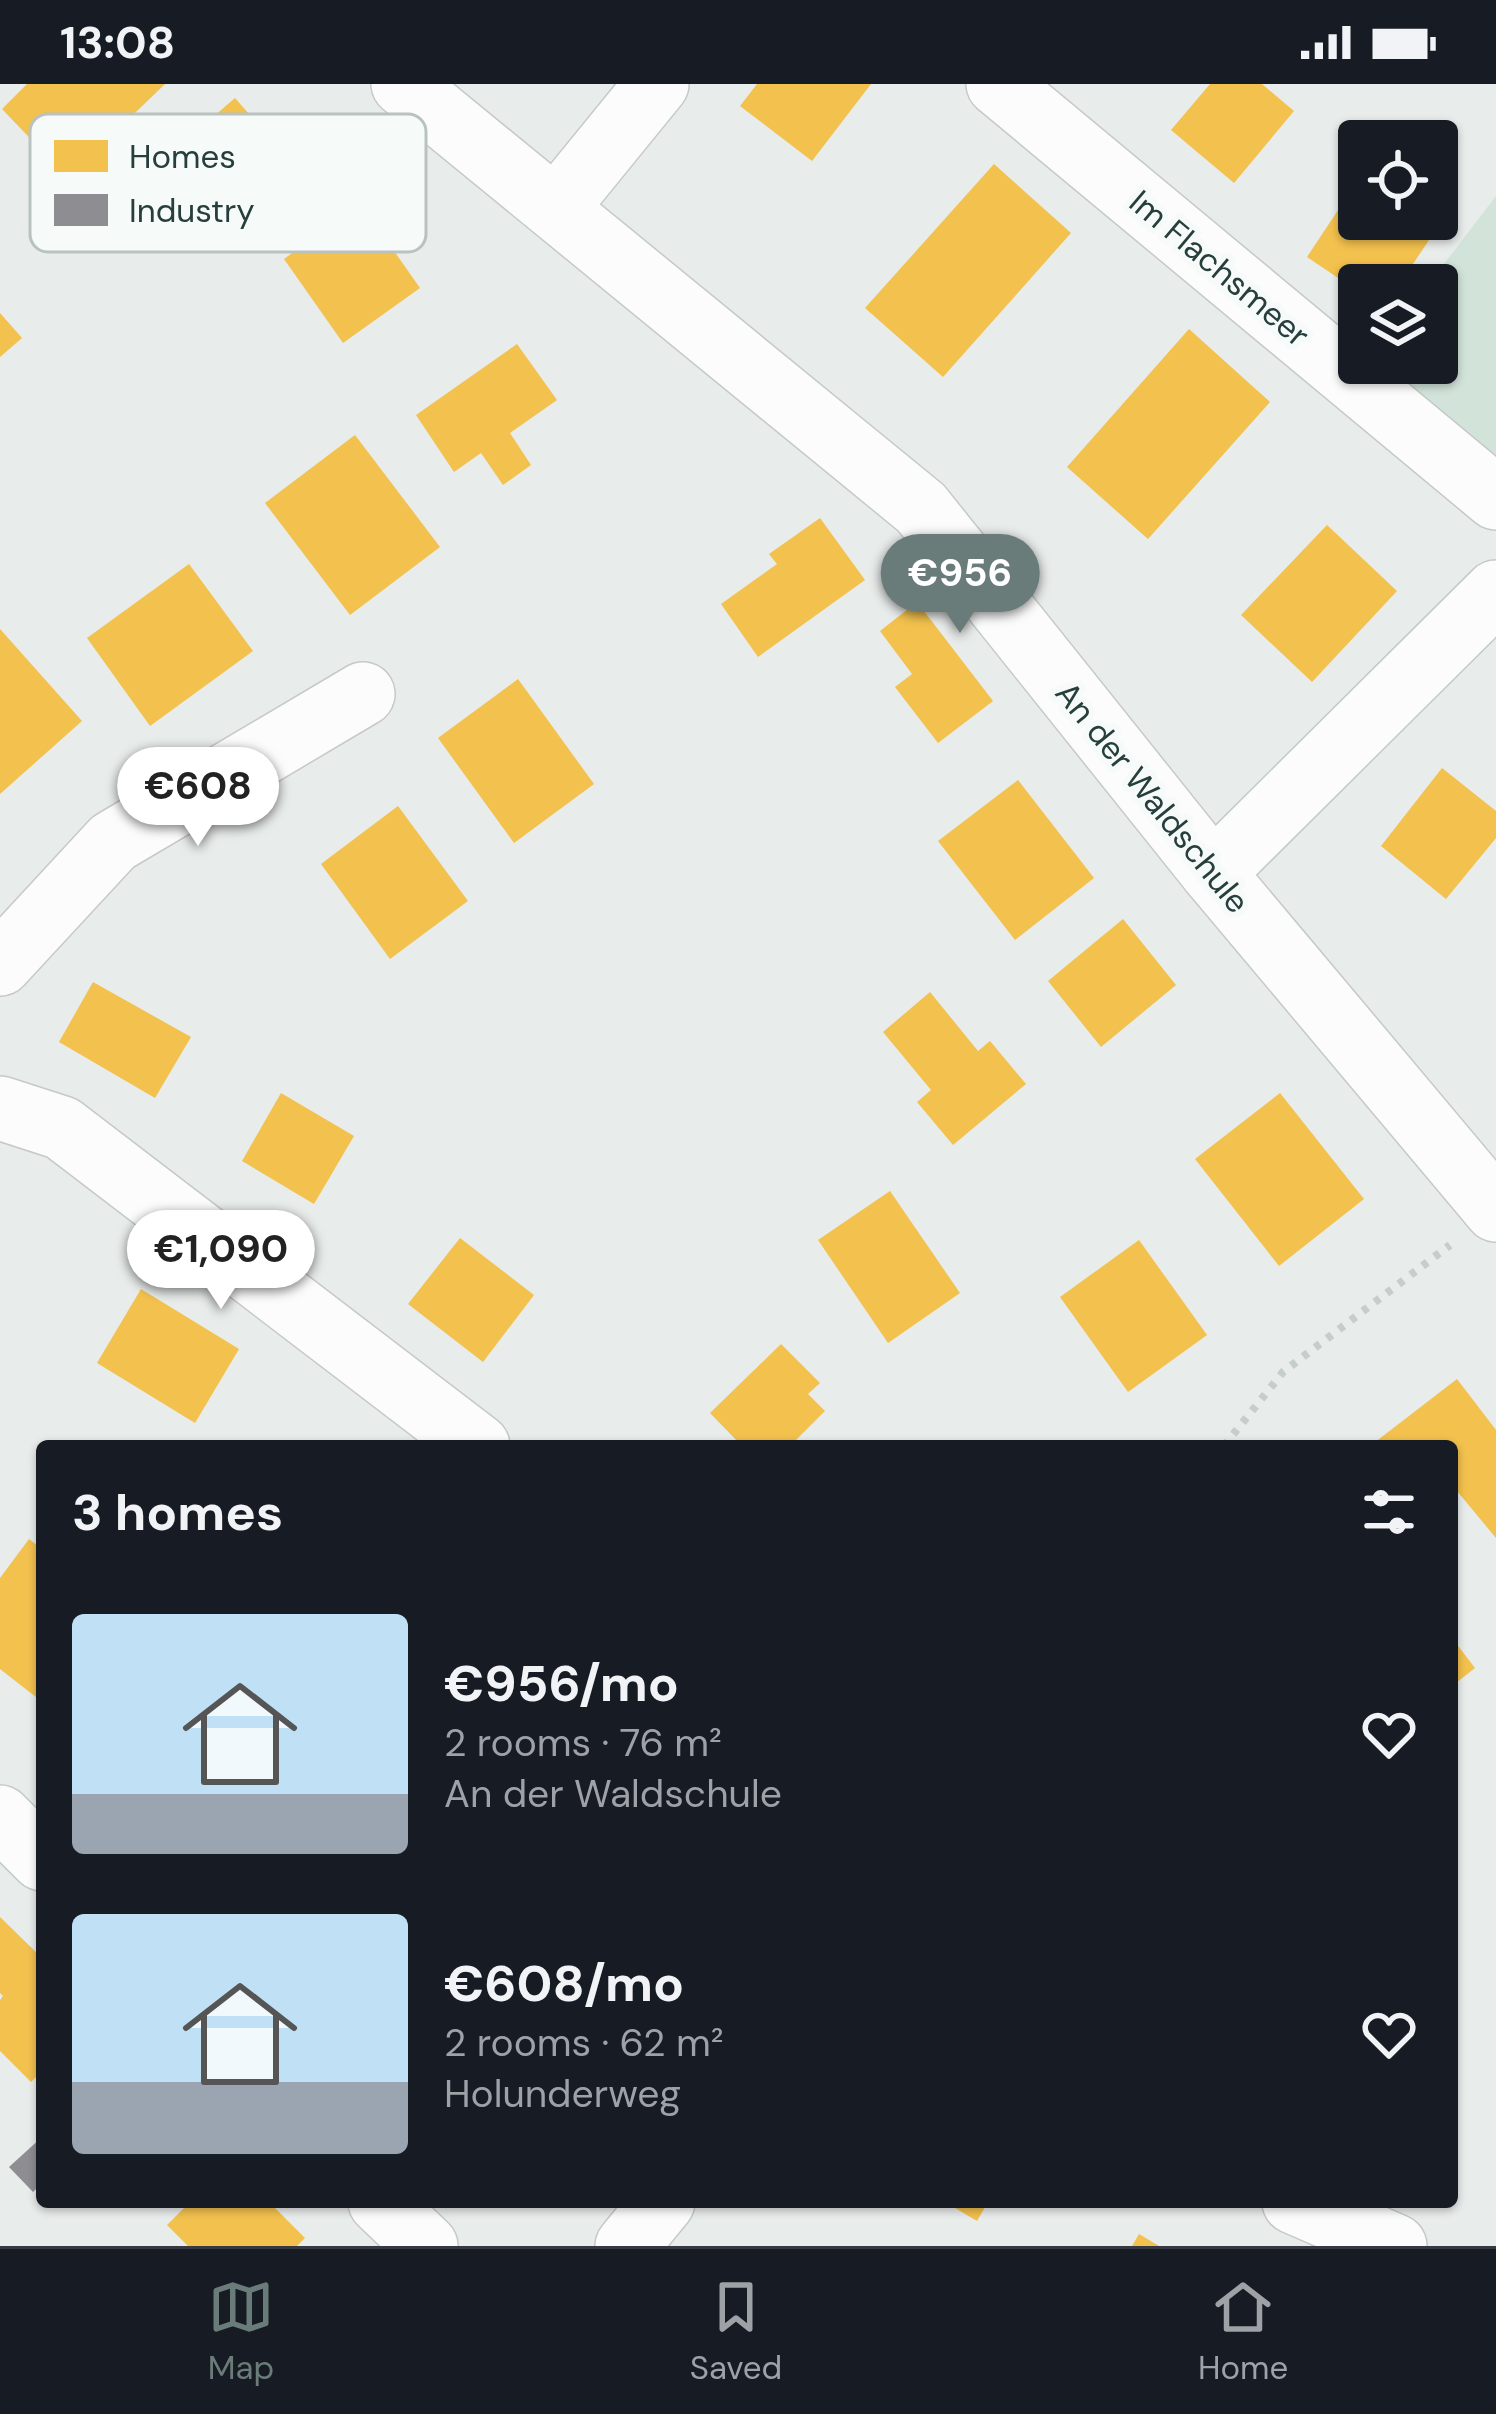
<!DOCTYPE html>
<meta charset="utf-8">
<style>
:root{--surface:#171b24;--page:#20242c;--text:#f1f3f6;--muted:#9ea1a6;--line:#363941;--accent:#6a7c79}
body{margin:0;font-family:"DM Sans",sans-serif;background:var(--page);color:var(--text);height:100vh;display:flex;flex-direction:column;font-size:45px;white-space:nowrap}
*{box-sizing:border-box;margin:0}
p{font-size:39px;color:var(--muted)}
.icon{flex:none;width:66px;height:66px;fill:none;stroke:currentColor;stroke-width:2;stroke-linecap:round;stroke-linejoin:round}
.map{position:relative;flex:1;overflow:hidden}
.side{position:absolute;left:36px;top:1356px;width:1422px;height:768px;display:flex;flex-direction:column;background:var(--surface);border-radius:12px;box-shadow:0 3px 9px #0004}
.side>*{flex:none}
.fabs{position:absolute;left:1338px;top:36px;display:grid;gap:24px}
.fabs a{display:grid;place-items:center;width:120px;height:120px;border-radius:12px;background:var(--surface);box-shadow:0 3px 9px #0004;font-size:60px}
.price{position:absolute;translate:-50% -102px;padding:0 27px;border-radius:42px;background:#fff;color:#222;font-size:39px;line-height:78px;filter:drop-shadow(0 3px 6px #0008)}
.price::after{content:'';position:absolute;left:50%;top:72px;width:36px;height:27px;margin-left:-18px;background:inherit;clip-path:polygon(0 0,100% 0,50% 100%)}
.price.on{background:var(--accent);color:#fff}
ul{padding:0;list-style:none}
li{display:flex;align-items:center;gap:36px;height:300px;padding:0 36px}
li span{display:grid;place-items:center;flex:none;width:336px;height:240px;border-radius:12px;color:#555}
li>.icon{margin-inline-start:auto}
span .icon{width:144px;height:144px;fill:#fffc;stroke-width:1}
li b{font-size:51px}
h2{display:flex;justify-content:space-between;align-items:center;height:144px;padding:0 36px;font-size:51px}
.status{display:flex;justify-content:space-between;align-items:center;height:84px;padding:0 60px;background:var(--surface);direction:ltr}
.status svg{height:33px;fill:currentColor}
.tabs{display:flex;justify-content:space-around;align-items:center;height:168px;border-top:3px solid var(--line);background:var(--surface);font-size:33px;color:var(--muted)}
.tabs a{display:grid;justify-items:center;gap:6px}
.tabs .on{color:var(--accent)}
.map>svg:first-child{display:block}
.green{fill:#d2e4da}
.homes{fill:#f2c14e}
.industry{fill:#8d8d92}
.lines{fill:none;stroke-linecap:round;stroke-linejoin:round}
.street-casing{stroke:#c5c9c8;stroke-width:66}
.path{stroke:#c6cecd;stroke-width:8;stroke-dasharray:6 9;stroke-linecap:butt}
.street{stroke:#fcfcfc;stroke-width:63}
.labels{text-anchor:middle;stroke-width:12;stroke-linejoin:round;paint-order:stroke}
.street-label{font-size:33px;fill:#263f3c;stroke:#f6faf9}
.key{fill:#f6faf9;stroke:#b8c2c0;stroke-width:3}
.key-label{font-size:33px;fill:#263f3c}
</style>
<div class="status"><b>13:08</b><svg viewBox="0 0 49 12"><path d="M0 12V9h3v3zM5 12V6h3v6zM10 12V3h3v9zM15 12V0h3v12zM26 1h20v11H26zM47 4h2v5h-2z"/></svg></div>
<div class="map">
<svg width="1496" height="2162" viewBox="0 0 1496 2162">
<rect width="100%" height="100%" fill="#e8ecea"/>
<polygon class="green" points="1496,112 1496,374 1379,279 1437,279 1437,201 1428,201"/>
<g class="homes">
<polygon points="27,0 165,0 111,52 90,32 48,73 2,25"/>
<polygon points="757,0 871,0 812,77 740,22"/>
<polygon points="1210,0 1262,0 1294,27 1234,99 1171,46"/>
<polygon points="235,14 256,38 266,31 298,67 288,75 301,90 226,155 160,79"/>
<polygon points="994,80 1071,149 943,293 865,224"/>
<polygon points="1356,99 1359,135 1410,135 1433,150 1399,201 1359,201 1359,208 1307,173"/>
<polygon points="361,120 420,204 343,259 284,175"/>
<polygon points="0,229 22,254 0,273"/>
<polygon points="1189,245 1270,318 1148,455 1067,383"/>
<polygon points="517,260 557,316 510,349 531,381 503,401 481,369 454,388 416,331"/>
<polygon points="355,351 440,463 350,531 265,419"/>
<polygon points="820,434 865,496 758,573 721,520 777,480 769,470"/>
<polygon points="1327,441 1397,507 1312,598 1241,531"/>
<polygon points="189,480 253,567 150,642 87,554"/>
<polygon points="917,518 993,617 938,659 895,603 912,590 880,547"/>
<polygon points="0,545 82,637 0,710"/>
<polygon points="518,595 594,700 514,759 438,654"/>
<polygon points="1442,684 1496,727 1496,754 1446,815 1381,762"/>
<polygon points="1018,696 1094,794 1015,856 938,757"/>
<polygon points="398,722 468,817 390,875 321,780"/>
<polygon points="1123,835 1176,901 1101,963 1048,897"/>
<polygon points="93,898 191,953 155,1014 59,958"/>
<polygon points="930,908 978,967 990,957 1026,1000 953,1061 917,1018 931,1006 883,948"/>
<polygon points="281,1009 354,1052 314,1120 242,1077"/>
<polygon points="1280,1009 1364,1115 1279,1182 1195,1075"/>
<polygon points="890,1107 960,1209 888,1259 818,1156"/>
<polygon points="460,1154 534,1211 483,1278 408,1220"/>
<polygon points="1139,1156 1207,1251 1128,1308 1060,1213"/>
<polygon points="141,1205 239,1265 195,1339 97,1279"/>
<polygon points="781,1260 820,1299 808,1310 825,1327 790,1362 742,1362 710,1329"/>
<polygon points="1457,1295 1496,1346 1496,1454 1452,1401 1452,1362 1370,1362"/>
<polygon points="29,1455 42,1465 42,1605 36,1613 0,1585 0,1494"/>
<polygon points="1452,1554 1475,1584 1452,1602"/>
<polygon points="0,1833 42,1874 42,1987 31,1998 0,1967 0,1916 3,1912 0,1909"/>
<polygon points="190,2118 269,2118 305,2154 297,2162 188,2162 167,2141"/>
<polygon points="945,2118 988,2118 977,2137"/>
<polygon points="1139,2150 1159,2162 1132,2162"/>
</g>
<polygon class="industry" points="42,2053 42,2099 33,2108 9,2083"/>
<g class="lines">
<defs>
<g id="street">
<polyline points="403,0 921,424 1213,789 1496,1126"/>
<polyline points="998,0 1496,414"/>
<polyline points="556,124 657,0"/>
<polyline points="1213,789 1496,508"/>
<polyline points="0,880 113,758 363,610"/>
<polyline points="0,1024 62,1044 478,1362"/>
<polyline points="0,1733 42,1775"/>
<polyline points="380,2118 426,2162"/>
<polyline points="1294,2118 1395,2162"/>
<polyline points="627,2162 663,2118"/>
</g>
</defs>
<use href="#street" class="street-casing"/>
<polyline class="path" points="1224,1362 1283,1288 1450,1161"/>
<use href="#street" class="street"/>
</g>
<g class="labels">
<g class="street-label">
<text transform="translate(1220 184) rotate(40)" y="12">Im Flachsmeer</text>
<text transform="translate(1153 713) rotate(51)" y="12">An der Waldschule</text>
</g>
</g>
<rect x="30" y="30" width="396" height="138" rx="18" class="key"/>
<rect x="54" y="56" width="54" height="32" fill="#f2c14e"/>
<rect x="54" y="110" width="54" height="32" fill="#8d8d92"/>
<g class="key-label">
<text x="129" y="84">Homes</text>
<text x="129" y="138">Industry</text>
</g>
</svg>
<div class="fabs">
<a><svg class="icon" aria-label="locate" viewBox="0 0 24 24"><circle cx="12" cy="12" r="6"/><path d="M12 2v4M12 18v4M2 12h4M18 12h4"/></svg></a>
<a><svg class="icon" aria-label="layers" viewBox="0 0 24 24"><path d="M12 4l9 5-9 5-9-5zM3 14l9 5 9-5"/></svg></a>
</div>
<b class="price on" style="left:960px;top:552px">€956</b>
<b class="price" style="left:198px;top:765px">€608</b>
<b class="price" style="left:221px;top:1228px">€1,090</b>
<section class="side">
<h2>3 homes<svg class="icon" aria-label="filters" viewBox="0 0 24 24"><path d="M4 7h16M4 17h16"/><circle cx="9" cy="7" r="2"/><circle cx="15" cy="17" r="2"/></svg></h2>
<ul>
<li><span style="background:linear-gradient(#bfe0f5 75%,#9aa5b1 0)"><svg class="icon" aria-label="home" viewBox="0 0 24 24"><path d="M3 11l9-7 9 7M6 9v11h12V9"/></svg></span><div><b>€956/mo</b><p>2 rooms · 76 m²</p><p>An der Waldschule</p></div><svg class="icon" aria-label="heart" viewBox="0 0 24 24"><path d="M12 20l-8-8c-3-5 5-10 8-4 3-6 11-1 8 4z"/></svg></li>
<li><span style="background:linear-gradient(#bfe0f5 70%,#9aa5b1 0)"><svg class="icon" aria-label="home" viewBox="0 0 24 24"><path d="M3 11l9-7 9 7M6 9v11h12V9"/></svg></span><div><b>€608/mo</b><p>2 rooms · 62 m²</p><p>Holunderweg</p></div><svg class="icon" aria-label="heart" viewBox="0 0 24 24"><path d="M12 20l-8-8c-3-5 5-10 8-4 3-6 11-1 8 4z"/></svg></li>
</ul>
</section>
</div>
<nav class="tabs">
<a class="on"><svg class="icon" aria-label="map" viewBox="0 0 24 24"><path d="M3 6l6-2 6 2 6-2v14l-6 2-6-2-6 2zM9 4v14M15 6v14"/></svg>Map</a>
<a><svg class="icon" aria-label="saved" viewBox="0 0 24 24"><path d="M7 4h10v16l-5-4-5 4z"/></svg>Saved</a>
<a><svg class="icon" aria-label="home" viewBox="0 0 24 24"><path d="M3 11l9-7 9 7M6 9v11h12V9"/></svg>Home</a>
</nav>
